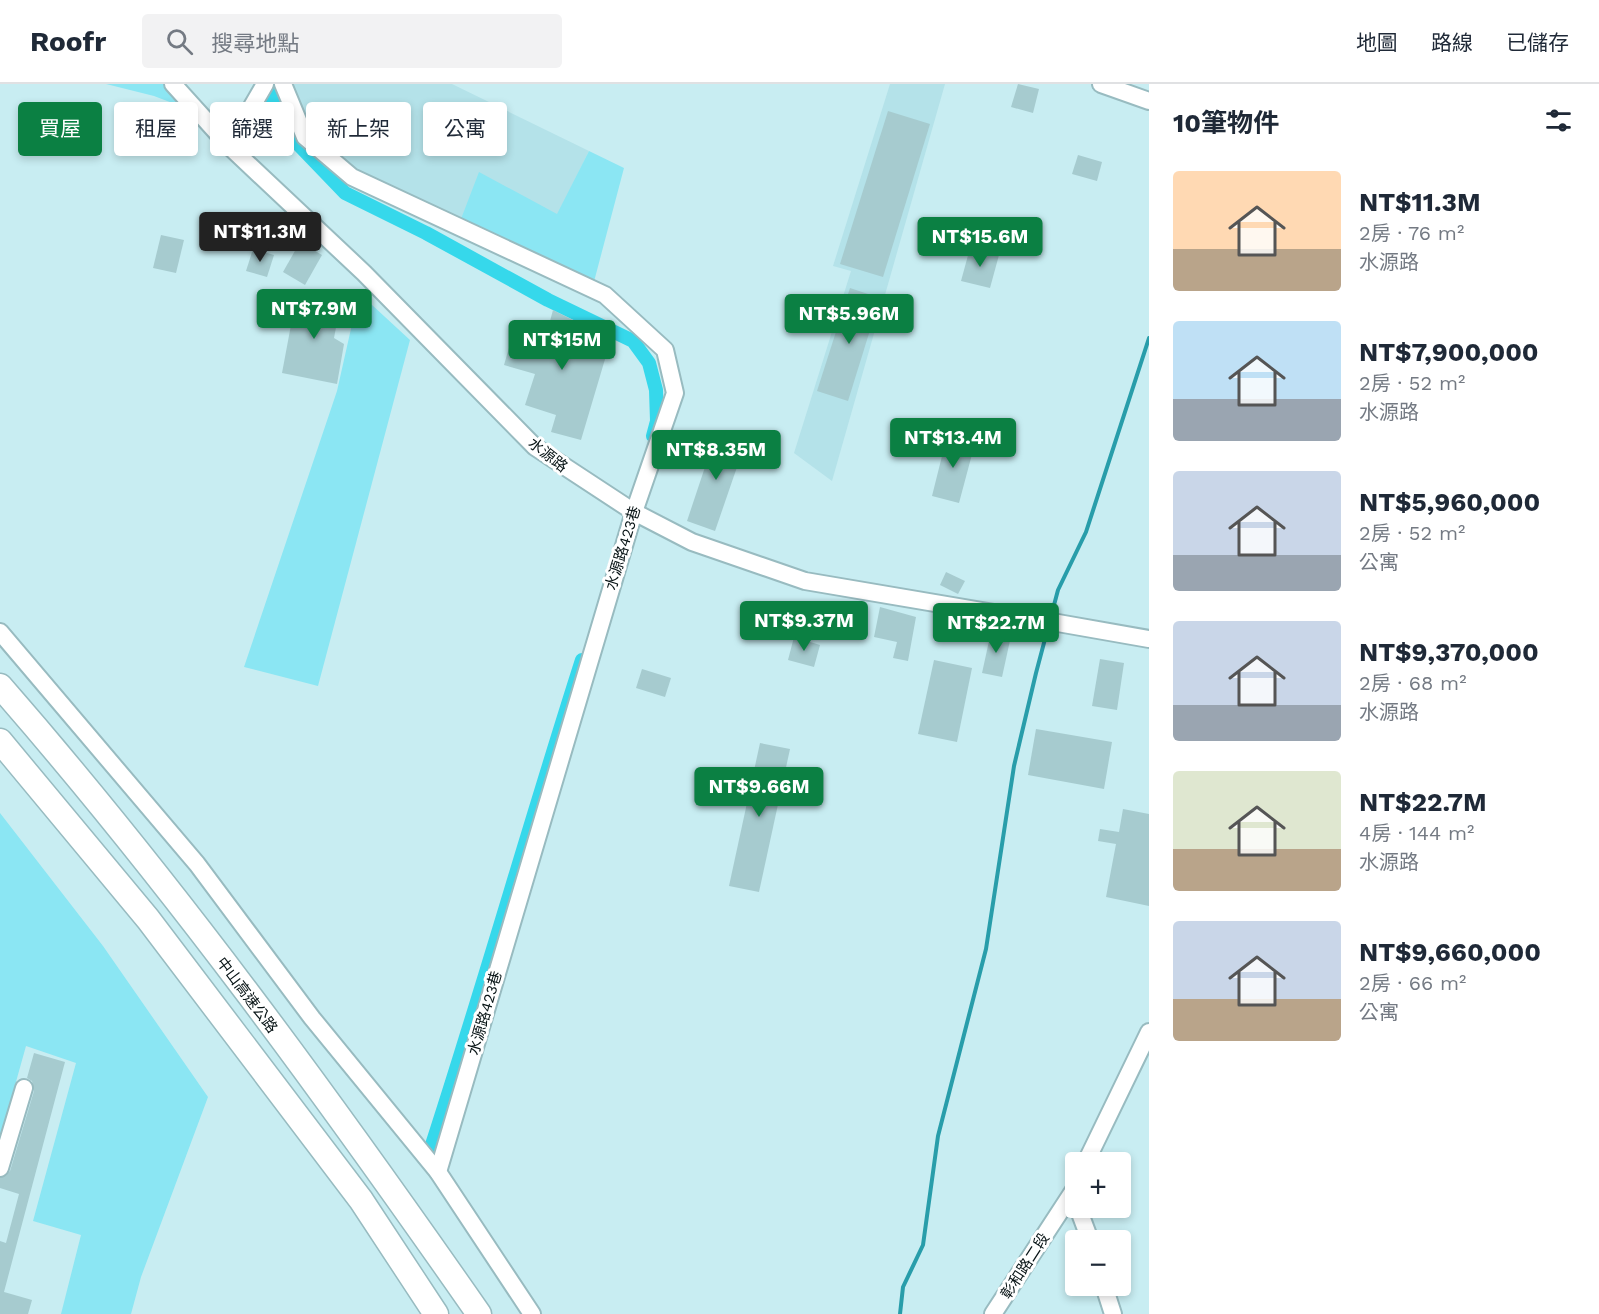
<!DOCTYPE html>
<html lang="zh-TW">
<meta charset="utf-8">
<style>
:root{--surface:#fff;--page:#f2f2f3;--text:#1f2937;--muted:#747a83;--line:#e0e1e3;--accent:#0b8043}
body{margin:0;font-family:"Work Sans","Noto Sans TC",sans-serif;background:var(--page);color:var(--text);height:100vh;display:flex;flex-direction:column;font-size:22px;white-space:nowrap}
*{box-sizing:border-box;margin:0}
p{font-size:20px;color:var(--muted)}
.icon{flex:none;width:33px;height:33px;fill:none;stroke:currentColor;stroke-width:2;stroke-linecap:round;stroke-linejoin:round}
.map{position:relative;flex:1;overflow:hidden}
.drawer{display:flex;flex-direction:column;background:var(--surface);width:450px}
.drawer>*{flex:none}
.banner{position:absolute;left:18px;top:18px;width:570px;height:54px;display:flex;gap:12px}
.fabs{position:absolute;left:1065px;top:1068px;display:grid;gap:12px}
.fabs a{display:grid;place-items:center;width:66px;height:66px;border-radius:6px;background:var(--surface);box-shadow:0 3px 9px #0003;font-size:30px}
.price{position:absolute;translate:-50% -51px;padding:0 14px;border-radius:6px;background:var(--accent);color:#fff;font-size:20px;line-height:39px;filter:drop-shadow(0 2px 3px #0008)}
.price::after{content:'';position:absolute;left:50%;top:36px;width:18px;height:14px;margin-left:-9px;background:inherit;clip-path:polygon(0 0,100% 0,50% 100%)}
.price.current{background:#222;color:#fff}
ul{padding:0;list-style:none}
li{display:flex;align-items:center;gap:18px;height:150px;padding:0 24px}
li span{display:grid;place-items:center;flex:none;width:168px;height:120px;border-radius:6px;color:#555}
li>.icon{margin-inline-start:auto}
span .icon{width:72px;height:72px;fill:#fffc;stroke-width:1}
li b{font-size:26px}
h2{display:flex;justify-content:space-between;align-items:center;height:72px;padding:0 24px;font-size:26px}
.chip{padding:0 21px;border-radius:6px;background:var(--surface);box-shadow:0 3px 9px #0003;font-size:21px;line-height:54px}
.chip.current{background:var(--accent);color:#fff}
header{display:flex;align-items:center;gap:36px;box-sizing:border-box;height:84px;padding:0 30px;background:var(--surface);border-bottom:2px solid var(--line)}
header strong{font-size:28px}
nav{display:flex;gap:33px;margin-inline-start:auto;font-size:21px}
.search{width:420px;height:54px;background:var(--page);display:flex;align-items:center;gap:15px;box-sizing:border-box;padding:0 21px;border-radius:6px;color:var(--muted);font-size:22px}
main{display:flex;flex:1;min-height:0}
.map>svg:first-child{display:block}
.built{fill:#b4e2e9}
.green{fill:#8be6f3}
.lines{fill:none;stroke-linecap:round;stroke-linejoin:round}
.stream{stroke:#289daa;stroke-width:4}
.canal{stroke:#36d8eb;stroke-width:14}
.building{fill:#a6cbcf}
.minor-casing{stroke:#98bbc0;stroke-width:20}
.highway-casing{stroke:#98bbc0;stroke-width:27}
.minor{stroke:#fff;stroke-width:16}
.highway{stroke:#fff;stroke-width:24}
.labels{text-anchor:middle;stroke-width:6;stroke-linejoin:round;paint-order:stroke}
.street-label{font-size:15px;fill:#061214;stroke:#fff}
</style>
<header>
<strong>Roofr</strong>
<div class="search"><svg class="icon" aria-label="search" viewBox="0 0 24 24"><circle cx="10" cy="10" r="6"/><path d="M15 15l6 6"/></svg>搜尋地點</div>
<nav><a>地圖</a><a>路線</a><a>已儲存</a></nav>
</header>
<main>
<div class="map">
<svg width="1149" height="1230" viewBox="0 0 1149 1230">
<rect width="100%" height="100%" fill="#c8edf2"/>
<g class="built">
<polygon points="282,0 452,0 589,67 558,130 456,148 361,99 311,55"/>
<polygon points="890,0 945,0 832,397 794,369 851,187 833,182"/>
</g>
<g class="green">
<polygon points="106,0 175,0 196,28 154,12"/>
<polygon points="589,67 624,84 591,209 456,148 479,88 557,130"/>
<polygon points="359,209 410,256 318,602 244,583 337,307"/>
<polygon points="0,729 103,862 208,1013 141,1193 131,1230 61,1230 81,1151 33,1137 76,979 26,962 0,1055"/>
</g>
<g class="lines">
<polyline class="stream" points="900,1230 903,1203 923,1161 938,1052 986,865 1014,682 1036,589 1058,506 1086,448 1149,254"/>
<g class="canal">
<polyline points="264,0 295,57 345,109 426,149 548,216 633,257 649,279 656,306 657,337 653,352"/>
<path d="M 428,1073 C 482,908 529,741 582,576"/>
</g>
</g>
<g class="building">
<polygon points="1018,0 1039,5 1033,29 1011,23"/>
<polygon points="888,27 930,40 883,193 840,180"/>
<polygon points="1078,71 1102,78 1097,97 1072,90"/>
<polygon points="161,151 184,156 176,189 153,184"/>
<polygon points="300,158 322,171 305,201 283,188"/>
<polygon points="970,164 999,171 990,204 961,197"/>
<polygon points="253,165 274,171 267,193 246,187"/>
<polygon points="850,204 880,214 848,317 817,307"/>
<polygon points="297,209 341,217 334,254 344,260 337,300 282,289"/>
<polygon points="553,226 611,255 581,356 551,348 556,331 525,321 535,290 504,281 513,250 544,259"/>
<polygon points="717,347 746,357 715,447 687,437"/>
<polygon points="947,352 975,359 959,419 932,412"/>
<polygon points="946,488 965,497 958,510 940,501"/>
<polygon points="880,523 916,533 908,577 893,574 897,558 874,553"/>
<polygon points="991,548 1011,552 1002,593 982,589"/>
<polygon points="794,553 820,561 814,583 788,576"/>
<polygon points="1100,575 1124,579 1117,626 1092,622"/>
<polygon points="934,576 972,584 957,658 918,650"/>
<polygon points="642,585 671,594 665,613 636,604"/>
<polygon points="1036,645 1112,658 1104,705 1028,691"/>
<polygon points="760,659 790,665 759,808 729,802"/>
<polygon points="1123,725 1149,730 1149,822 1106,813 1116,760 1098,757 1100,745 1119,748"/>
<polygon points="34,969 65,978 4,1208 32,1216 28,1230 0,1230 0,1157 6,1159 19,1110 0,1104 0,1094 10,1087 34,1007 32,997 27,994"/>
</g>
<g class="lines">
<defs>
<g id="minor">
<polyline points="173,0 229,62 364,189 535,363 634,428 692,458 805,497 1041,537"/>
<polyline points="283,0 305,53 352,93 605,211 665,266 675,309 634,428 438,1088"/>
<polyline points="1101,0 1149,17"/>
<polyline points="229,62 265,0"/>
<polyline points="1058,539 1149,555"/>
<polyline points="0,548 197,780 312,934 438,1088 532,1230"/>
<polyline points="1086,1078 1149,948"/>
<polyline points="0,1084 24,1004"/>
<polyline points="1078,1124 1090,1156"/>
<polyline points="1104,1202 1113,1230"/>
<polyline points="993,1230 1076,1103"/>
</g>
<g id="highway">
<path d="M 0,602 C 173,800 329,1015 479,1230"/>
<polyline points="0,657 148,835 361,1116 436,1230"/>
</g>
</defs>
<use href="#minor" class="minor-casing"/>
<use href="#highway" class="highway-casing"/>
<use href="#minor" class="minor"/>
<use href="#highway" class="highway"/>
</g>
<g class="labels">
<g class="street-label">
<text transform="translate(548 371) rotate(38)" y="5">水源路</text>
<text transform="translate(623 464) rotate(-73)" y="5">水源路423巷</text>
<text transform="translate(247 911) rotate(53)" y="5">中山高速公路</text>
<text transform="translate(485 929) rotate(-74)" y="5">水源路423巷</text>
<text transform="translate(1025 1182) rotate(-57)" y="5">彰和路二段</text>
</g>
</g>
</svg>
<div class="fabs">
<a>+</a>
<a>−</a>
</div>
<b class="price current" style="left:260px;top:179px">NT$11.3M</b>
<b class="price" style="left:980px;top:184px">NT$15.6M</b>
<b class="price" style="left:314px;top:256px">NT$7.9M</b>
<b class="price" style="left:849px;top:261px">NT$5.96M</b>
<b class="price" style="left:562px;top:287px">NT$15M</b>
<b class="price" style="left:953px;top:385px">NT$13.4M</b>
<b class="price" style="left:716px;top:397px">NT$8.35M</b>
<b class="price" style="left:804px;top:568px">NT$9.37M</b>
<b class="price" style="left:996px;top:570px">NT$22.7M</b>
<b class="price" style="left:759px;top:734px">NT$9.66M</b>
<div class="banner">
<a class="chip current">買屋</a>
<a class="chip">租屋</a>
<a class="chip">篩選</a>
<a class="chip">新上架</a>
<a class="chip">公寓</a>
</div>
</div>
<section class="drawer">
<h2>10筆物件<svg class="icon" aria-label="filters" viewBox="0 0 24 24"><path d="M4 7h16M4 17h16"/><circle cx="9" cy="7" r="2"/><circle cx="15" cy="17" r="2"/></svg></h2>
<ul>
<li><span style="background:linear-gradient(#ffd9b3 65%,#b9a48a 0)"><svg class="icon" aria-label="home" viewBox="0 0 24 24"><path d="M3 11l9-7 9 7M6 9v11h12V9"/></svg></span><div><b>NT$11.3M</b><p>2房 · 76 m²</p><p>水源路</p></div></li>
<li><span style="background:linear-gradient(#bfe0f5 65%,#9aa5b1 0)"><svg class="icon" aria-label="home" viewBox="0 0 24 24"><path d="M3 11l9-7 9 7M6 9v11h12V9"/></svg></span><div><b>NT$7,900,000</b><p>2房 · 52 m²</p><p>水源路</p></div></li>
<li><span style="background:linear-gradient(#c9d6e8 70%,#9aa5b1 0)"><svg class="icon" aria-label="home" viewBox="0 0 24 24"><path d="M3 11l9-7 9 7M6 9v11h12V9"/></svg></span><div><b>NT$5,960,000</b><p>2房 · 52 m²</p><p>公寓</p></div></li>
<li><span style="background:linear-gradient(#c9d6e8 70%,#9aa5b1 0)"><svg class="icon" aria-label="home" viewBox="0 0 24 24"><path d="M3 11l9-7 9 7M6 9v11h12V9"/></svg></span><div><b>NT$9,370,000</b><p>2房 · 68 m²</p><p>水源路</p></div></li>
<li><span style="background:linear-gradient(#dfe7d0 65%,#b9a48a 0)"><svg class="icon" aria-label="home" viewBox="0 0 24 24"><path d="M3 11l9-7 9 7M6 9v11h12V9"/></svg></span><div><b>NT$22.7M</b><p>4房 · 144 m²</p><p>水源路</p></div></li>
<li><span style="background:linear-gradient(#c9d6e8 65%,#b9a48a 0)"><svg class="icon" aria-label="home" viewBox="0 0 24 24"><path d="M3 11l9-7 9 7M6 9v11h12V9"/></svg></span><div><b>NT$9,660,000</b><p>2房 · 66 m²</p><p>公寓</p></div></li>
</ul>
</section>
</main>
